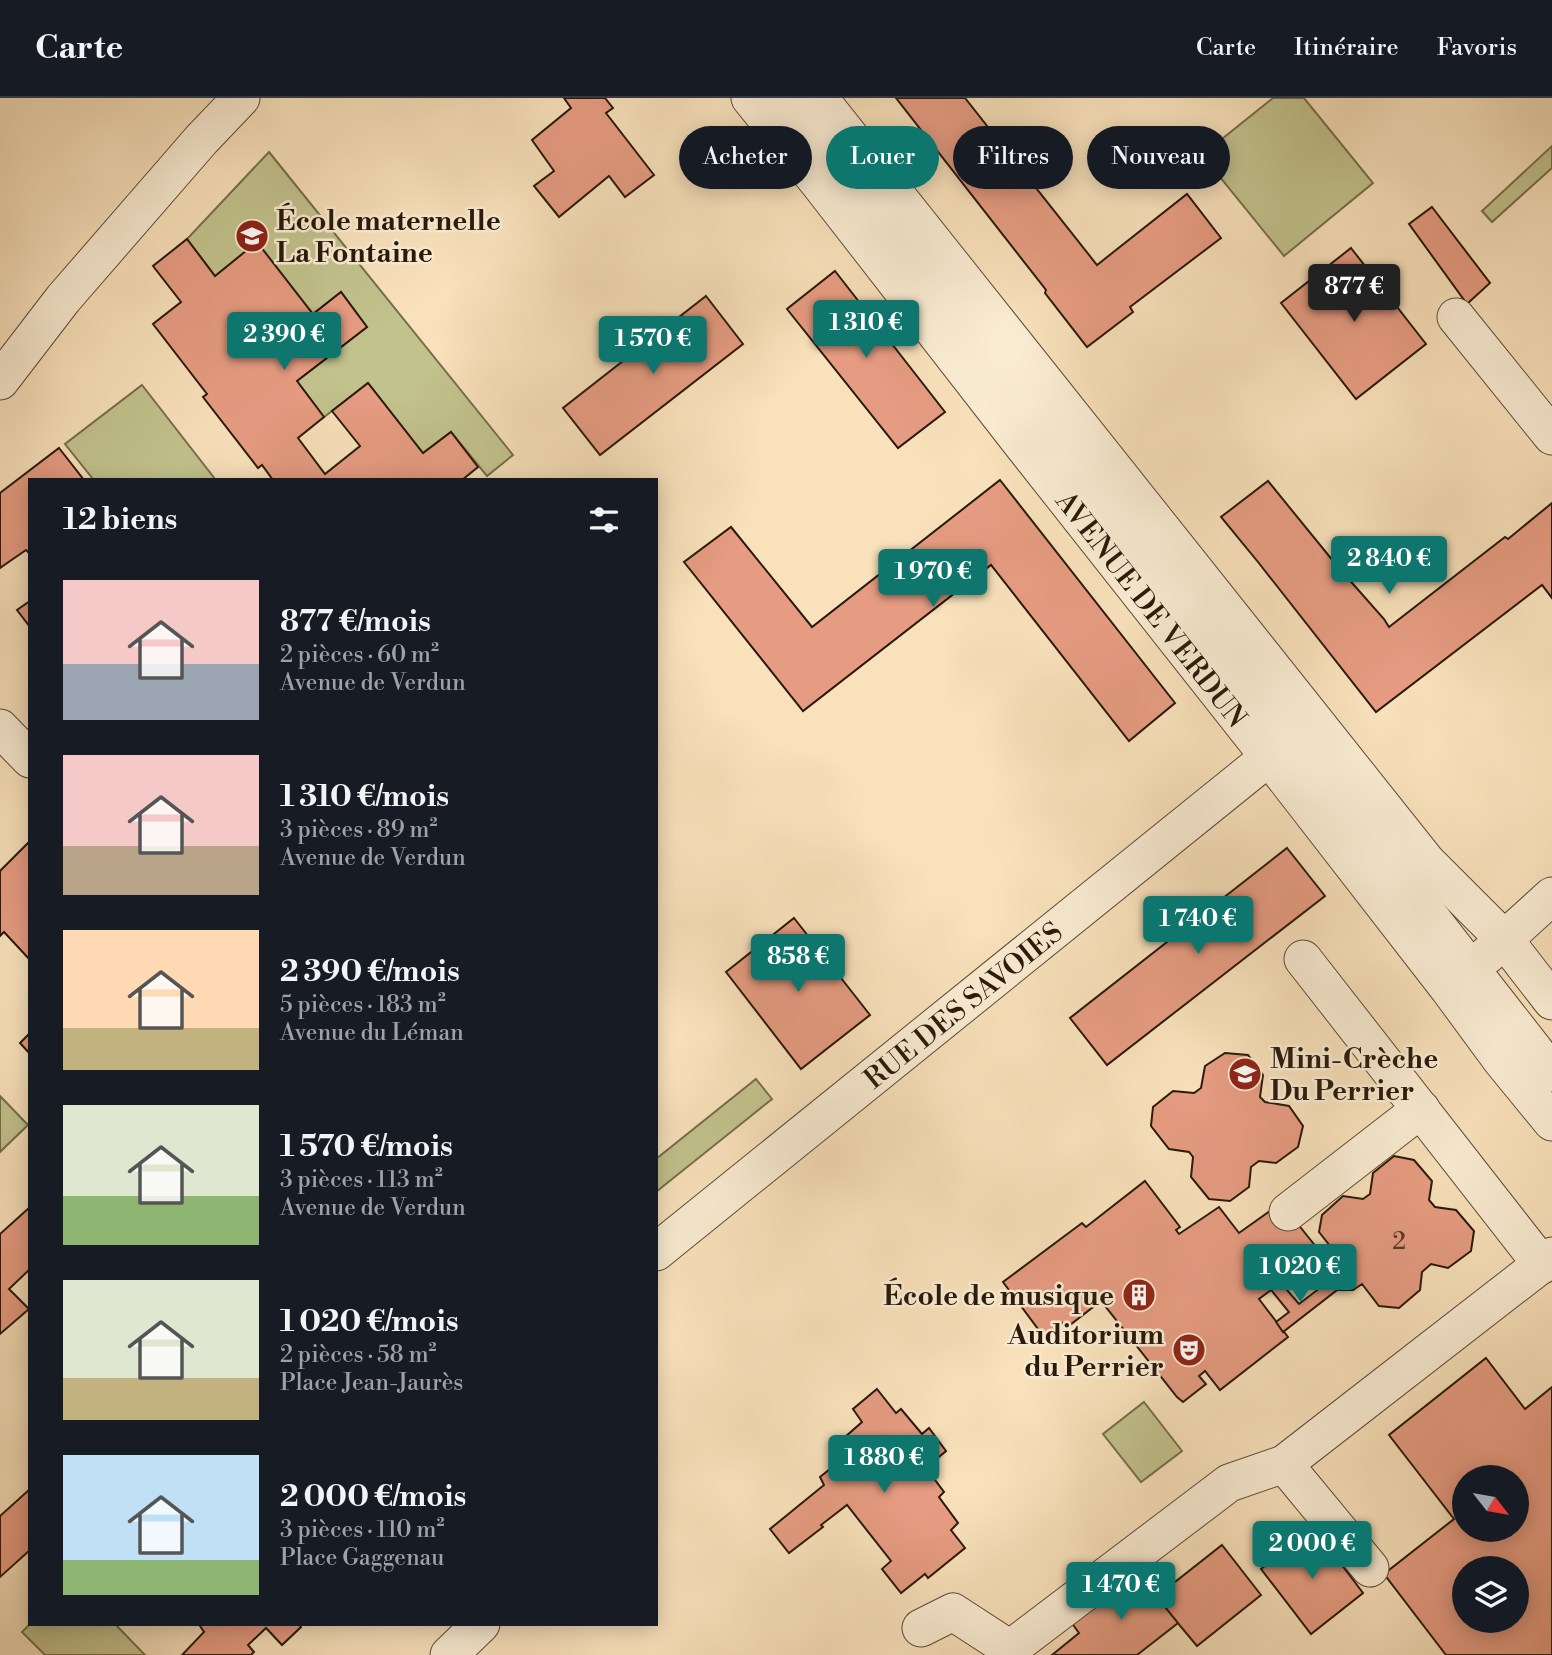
<!DOCTYPE html>
<html lang="fr">
<meta charset="utf-8">
<style>
:root{--surface:#171b24;--page:#20242c;--text:#f1f3f6;--muted:#9ea1a6;--line:#363941;--accent:#0f766e}
body{margin:0;font-family:"Libre Bodoni",serif;background:var(--page);color:var(--text);height:100vh;display:flex;flex-direction:column;font-size:26px;white-space:nowrap}
*{box-sizing:border-box;margin:0}
p{font-size:23px;color:var(--muted)}
.icon{flex:none;width:38px;height:38px;fill:none;stroke:currentColor;stroke-width:2;stroke-linecap:round;stroke-linejoin:round}
.map{position:relative;flex:1;overflow:hidden}
.sheet{position:absolute;left:28px;top:380px;width:630px;height:1148px;display:flex;flex-direction:column;background:var(--surface);border-radius:0px;box-shadow:0 4px 18px #0003}
.sheet>*{flex:none}
.guide{position:absolute;left:679px;top:28px;width:665px;height:63px;display:flex;gap:14px}
.needle{width:46px;rotate:121deg}
.controls{position:absolute;left:1452px;top:1367px;display:grid;gap:14px}
.controls a{display:grid;place-items:center;width:77px;height:77px;border-radius:50%;background:var(--surface);box-shadow:0 4px 18px #0003;font-size:35px}
.price{position:absolute;translate:-50% -60px;padding:0 16px;border-radius:7px;background:var(--accent);color:#fff;font-size:23px;line-height:46px;filter:drop-shadow(0 2px 4px #0008)}
.price::after{content:'';position:absolute;left:50%;top:42px;width:21px;height:16px;margin-left:-10px;background:inherit;clip-path:polygon(0 0,100% 0,50% 100%)}
.price.active{background:#222;color:#fff}
ul{padding:0;list-style:none}
li{display:flex;align-items:center;gap:21px;height:175px;padding:0 35px}
li span{display:grid;place-items:center;flex:none;width:196px;height:140px;border-radius:0px;color:#555}
li>.icon{margin-inline-start:auto}
span .icon{width:84px;height:84px;fill:#fffc;stroke-width:1}
li b{font-size:30px}
h2{display:flex;justify-content:space-between;align-items:center;height:84px;padding:0 35px;font-size:30px}
.tag{padding:0 24px;border-radius:32px;background:var(--surface);box-shadow:0 4px 18px #0003;font-size:24px;line-height:63px}
.tag.active{background:var(--accent);color:#fff}
header{display:flex;align-items:center;gap:42px;box-sizing:border-box;height:98px;padding:0 35px;background:var(--surface);border-bottom:2px solid var(--line)}
header strong{font-size:33px}
nav{display:flex;gap:38px;margin-inline-start:auto;font-size:24px}
.map>svg:first-child{display:block}
.green{fill:#c2c28d;stroke:#766e4c;stroke-width:2}
.building{fill:#e69c82;stroke:#29190b;stroke-width:2;fill-rule:evenodd}
.lines{fill:none;stroke-linecap:round;stroke-linejoin:round}
.minor-casing{stroke:#5d4b37;stroke-width:39}
.minor{stroke:#faecd3;stroke-width:37}
.labels{text-anchor:middle;stroke-width:5;stroke-linejoin:round;paint-order:stroke}
.number-label{font-size:24px;fill:#583a29}
.poi-label{font-size:28px;font-weight:bold;fill:#29190b;stroke:#faecd3;text-anchor:start}
.street-label{font-size:28px;fill:#29190b;stroke:#faecd3}
</style>
<header>
<strong>Carte</strong>
<nav><a>Carte</a><a>Itinéraire</a><a>Favoris</a></nav>
</header>
<div class="map">
<svg width="1552" height="1557" viewBox="0 0 1552 1557">
<rect width="100%" height="100%" fill="#f8e1bb"/>
<filter id="stains"><feTurbulence type="fractalNoise" baseFrequency=".00286" numOctaves="4"/><feColorMatrix values="0 0 0 0 .2 0 0 0 0 .09 0 0 0 0 .02 0 0 0 .5 -.17"/></filter>
<radialGradient id="worn" r=".72"><stop offset=".6" stop-color="#630" stop-opacity="0"/><stop offset="1" stop-color="#630" stop-opacity=".3"/></radialGradient>
<g class="green">
<polygon points="1273,0 1304,0 1373,85 1284,158 1202,57"/>
<polygon points="1552,48 1552,70 1492,124 1482,113"/>
<polygon points="269,54 513,357 487,378 451,334 423,355 368,286 324,319 297,283 367,229 341,194 313,216 215,178 187,141"/>
<polygon points="142,287 215,381 93,381 65,346"/>
<polygon points="756,981 772,1001 656,1094 656,1061"/>
<polygon points="0,998 28,1027 0,1054"/>
<polygon points="1144,1304 1182,1353 1141,1384 1103,1336"/>
<polygon points="30,1526 115,1526 145,1557 45,1557 22,1534"/>
</g>
<g class="building">
<polygon points="564,0 605,0 613,10 606,15 654,77 625,99 609,78 559,119 534,88 554,73 532,42 571,10"/>
<polygon points="896,0 965,0 1097,167 1187,96 1221,140 1130,209 1133,214 1087,249 1045,195 1046,192"/>
<polygon points="1432,109 1490,185 1467,206 1409,126"/>
<polygon points="187,141 215,178 257,144 313,216 341,194 367,229 297,283 324,319 298,340 325,376 360,348 332,313 368,285 423,355 451,334 478,369 462,382 273,382 262,367 258,370 203,299 207,296 153,226 181,204 153,168"/>
<polygon points="1351,150 1426,246 1356,301 1281,205"/>
<polygon points="835,173 945,314 898,350 787,211"/>
<polygon points="706,198 743,246 600,357 563,310"/>
<polygon points="59,350 84,382 30,382 30,456 26,452 0,470 0,395"/>
<polygon points="1000,382 1175,605 1129,643 991,467 803,613 684,464 731,429 812,529"/>
<polygon points="1268,383 1338,469 1384,521 1389,529 1505,439 1508,441 1552,405 1552,500 1542,487 1376,614 1258,464 1221,419"/>
<polygon points="30,503 30,529 17,512"/>
<polygon points="30,743 30,862 4,834 0,838 0,773"/>
<polygon points="1287,750 1325,798 1107,967 1070,920"/>
<polygon points="794,820 870,917 801,971 726,874"/>
<polygon points="30,935 30,956 20,945"/>
<polygon points="1225,955 1248,957 1263,977 1260,999 1265,1004 1289,1008 1303,1028 1298,1049 1276,1065 1259,1063 1251,1069 1249,1089 1230,1103 1209,1101 1191,1079 1193,1059 1189,1054 1169,1051 1151,1028 1153,1009 1173,993 1194,995 1201,990 1205,968"/>
<polygon points="1394,1058 1414,1062 1432,1083 1429,1102 1435,1109 1456,1112 1474,1133 1471,1153 1448,1170 1431,1166 1422,1174 1420,1192 1399,1210 1379,1208 1362,1186 1353,1192 1337,1192 1329,1183 1331,1168 1329,1165 1338,1158 1319,1134 1322,1117 1343,1098 1363,1101 1370,1096 1373,1075"/>
<polygon points="1145,1083 1180,1129 1176,1132 1179,1136 1219,1109 1239,1135 1281,1105 1321,1155 1259,1201 1288,1239 1220,1292 1205,1273 1199,1278 1206,1286 1183,1304 1177,1299 1101,1203 1066,1230 1062,1225 1044,1239 1003,1184 1082,1125 1086,1129"/>
<polygon points="30,1109 30,1171 9,1191 29,1211 0,1236 0,1136"/>
<polygon points="1329,1183 1337,1192 1283,1234 1276,1224 1289,1214 1271,1192 1281,1185 1299,1206"/>
<path d="M 1486,1260 L 1525,1311 L 1552,1289 L 1552,1557 L 1446,1557 L 1384,1476 L 1454,1421 L 1389,1337 ZM 1465,1379 L 1517,1379 L 1517,1432 L 1465,1432 ZM 1465,1470 L 1517,1470 L 1517,1522 L 1465,1522 Z"/>
<polygon points="877,1291 896,1315 901,1311 922,1336 929,1330 946,1353 926,1370 944,1394 939,1399 958,1425 951,1432 965,1450 928,1480 925,1476 901,1495 882,1471 891,1463 847,1407 821,1427 823,1429 789,1455 770,1431 824,1387 820,1379 845,1359 836,1347 862,1324 853,1311"/>
<polygon points="30,1391 30,1452 0,1479 0,1418"/>
<polygon points="1314,1430 1363,1495 1311,1536 1261,1471"/>
<polygon points="1222,1447 1261,1497 1197,1548 1156,1499"/>
<polygon points="1136,1473 1178,1525 1137,1557 1052,1557 1079,1535 1071,1524"/>
<polygon points="202,1526 299,1526 301,1529 282,1547 266,1530 248,1547 254,1554 251,1557 182,1557 204,1534 200,1528"/>
</g>
<g class="lines">
<defs>
<g id="minor">
<polyline points="750,0 819,85 1018,341 1269,659 1449,891 1502,963 1552,1024"/>
<polyline points="786,0 1246,583 1552,975"/>
<polyline points="819,0 1426,763 1504,841 1552,903"/>
<polyline points="1456,219 1552,338"/>
<polyline points="0,283 63,201 201,42 241,0"/>
<polyline points="0,630 30,661"/>
<polyline points="1486,858 1552,798"/>
<polyline points="1303,861 1542,1167"/>
<polyline points="1288,1114 1421,1011"/>
<polyline points="656,1154 1269,659"/>
<polyline points="1284,1366 1370,1470"/>
<polyline points="921,1530 953,1514 1010,1551 1229,1385 1284,1366 1552,1158"/>
<polyline points="449,1557 481,1526"/>
</g>
</defs>
<use href="#minor" class="minor-casing"/>
<use href="#minor" class="minor"/>
</g>
<defs>
<symbol id="school-disc" viewBox="-11 -11 22 22"><circle r="9.5" fill="#8f2418" stroke="#faecd3"/><path d="M0-5L7-2L0 1L-7-2ZM-4 1L0 2.5L4 1V4Q0 6-4 4Z" fill="#fff"/></symbol>
<symbol id="building-disc" viewBox="-11 -11 22 22"><circle r="9.5" fill="#8f2418" stroke="#faecd3"/><path d="M-4-6H4V6H1V3H-1V6H-4ZM-2.5-4.3h1.7v1.8h-1.7ZM.8-4.3h1.7v1.8H.8ZM-2.5-1h1.7V.8h-1.7ZM.8-1h1.7V.8H.8Z" fill="#fff"/></symbol>
<symbol id="theatre-disc" viewBox="-11 -11 22 22"><circle r="9.5" fill="#8f2418" stroke="#faecd3"/><path d="M-5-5.5Q0-4 5-5.5V0Q5 5 0 6Q-5 5-5 0ZM-3.3-2.5H-1v1.5H-3.3ZM1-2.5H3.3v1.5H1ZM-2.8 1Q0 5.5 2.8 1Z" fill="#fff"/></symbol>
</defs>
<g fill-rule="evenodd">
<use href="#school-disc" x="233" y="119" width="38" height="38"/>
<use href="#school-disc" x="1226" y="957" width="38" height="38"/>
<use href="#building-disc" x="1120" y="1178" width="38" height="38"/>
<use href="#theatre-disc" x="1170" y="1233" width="38" height="38"/>
</g>
<g class="labels">
<g class="number-label">
<text x="1399" y="1151">2</text>
</g>
<g class="poi-label">
<text x="276" y="132">École maternelle<tspan x="276" dy="32">La Fontaine</tspan></text>
<text x="1270" y="970">Mini-Crèche<tspan x="1270" dy="32">Du Perrier</tspan></text>
<text x="1114" y="1207" text-anchor="end">École de musique</text>
<text x="1164" y="1246" text-anchor="end">Auditorium<tspan x="1164" dy="32">du Perrier</tspan></text>
</g>
<g class="street-label">
<text transform="translate(1152 511) rotate(52)" y="10">AVENUE DE VERDUN</text>
<text transform="translate(963 907) rotate(-39)" y="10">RUE DES SAVOIES</text>
</g>
</g>
<rect width="100%" height="100%" filter="url(#stains)"/>
<rect width="100%" height="100%" fill="url(#worn)"/>
</svg>
<div class="controls">
<a><svg class="needle" viewBox="-14 -14 28 28"><path d="M0-13l5 13h-10z" fill="#e53935"/><path d="M0 13l5-13h-10z" fill="#9ea1a6"/></svg></a>
<a><svg class="icon" aria-label="layers" viewBox="0 0 24 24"><path d="M12 4l9 5-9 5-9-5zM3 14l9 5 9-5"/></svg></a>
</div>
<b class="price active" style="left:1354px;top:226px">877 €</b>
<b class="price" style="left:866px;top:262px">1 310 €</b>
<b class="price" style="left:284px;top:274px">2 390 €</b>
<b class="price" style="left:653px;top:278px">1 570 €</b>
<b class="price" style="left:1389px;top:498px">2 840 €</b>
<b class="price" style="left:933px;top:511px">1 970 €</b>
<b class="price" style="left:1198px;top:858px">1 740 €</b>
<b class="price" style="left:798px;top:896px">858 €</b>
<b class="price" style="left:1300px;top:1206px">1 020 €</b>
<b class="price" style="left:884px;top:1397px">1 880 €</b>
<b class="price" style="left:1312px;top:1483px">2 000 €</b>
<b class="price" style="left:1121px;top:1524px">1 470 €</b>
<div class="guide">
<a class="tag">Acheter</a>
<a class="tag active">Louer</a>
<a class="tag">Filtres</a>
<a class="tag">Nouveau</a>
</div>
<section class="sheet">
<h2>12 biens<svg class="icon" aria-label="filters" viewBox="0 0 24 24"><path d="M4 7h16M4 17h16"/><circle cx="9" cy="7" r="2"/><circle cx="15" cy="17" r="2"/></svg></h2>
<ul>
<li><span style="background:linear-gradient(#f6c9c9 60%,#9aa5b1 0)"><svg class="icon" aria-label="home" viewBox="0 0 24 24"><path d="M3 11l9-7 9 7M6 9v11h12V9"/></svg></span><div><b>877 €/mois</b><p>2 pièces · 60 m²</p><p>Avenue de Verdun</p></div></li>
<li><span style="background:linear-gradient(#f6c9c9 65%,#b9a48a 0)"><svg class="icon" aria-label="home" viewBox="0 0 24 24"><path d="M3 11l9-7 9 7M6 9v11h12V9"/></svg></span><div><b>1 310 €/mois</b><p>3 pièces · 89 m²</p><p>Avenue de Verdun</p></div></li>
<li><span style="background:linear-gradient(#ffd9b3 70%,#c2b280 0)"><svg class="icon" aria-label="home" viewBox="0 0 24 24"><path d="M3 11l9-7 9 7M6 9v11h12V9"/></svg></span><div><b>2 390 €/mois</b><p>5 pièces · 183 m²</p><p>Avenue du Léman</p></div></li>
<li><span style="background:linear-gradient(#dfe7d0 65%,#8fb573 0)"><svg class="icon" aria-label="home" viewBox="0 0 24 24"><path d="M3 11l9-7 9 7M6 9v11h12V9"/></svg></span><div><b>1 570 €/mois</b><p>3 pièces · 113 m²</p><p>Avenue de Verdun</p></div></li>
<li><span style="background:linear-gradient(#dfe7d0 70%,#c2b280 0)"><svg class="icon" aria-label="home" viewBox="0 0 24 24"><path d="M3 11l9-7 9 7M6 9v11h12V9"/></svg></span><div><b>1 020 €/mois</b><p>2 pièces · 58 m²</p><p>Place Jean-Jaurès</p></div></li>
<li><span style="background:linear-gradient(#bfe0f5 75%,#8fb573 0)"><svg class="icon" aria-label="home" viewBox="0 0 24 24"><path d="M3 11l9-7 9 7M6 9v11h12V9"/></svg></span><div><b>2 000 €/mois</b><p>3 pièces · 110 m²</p><p>Place Gaggenau</p></div></li>
</ul>
</section>
</div>
